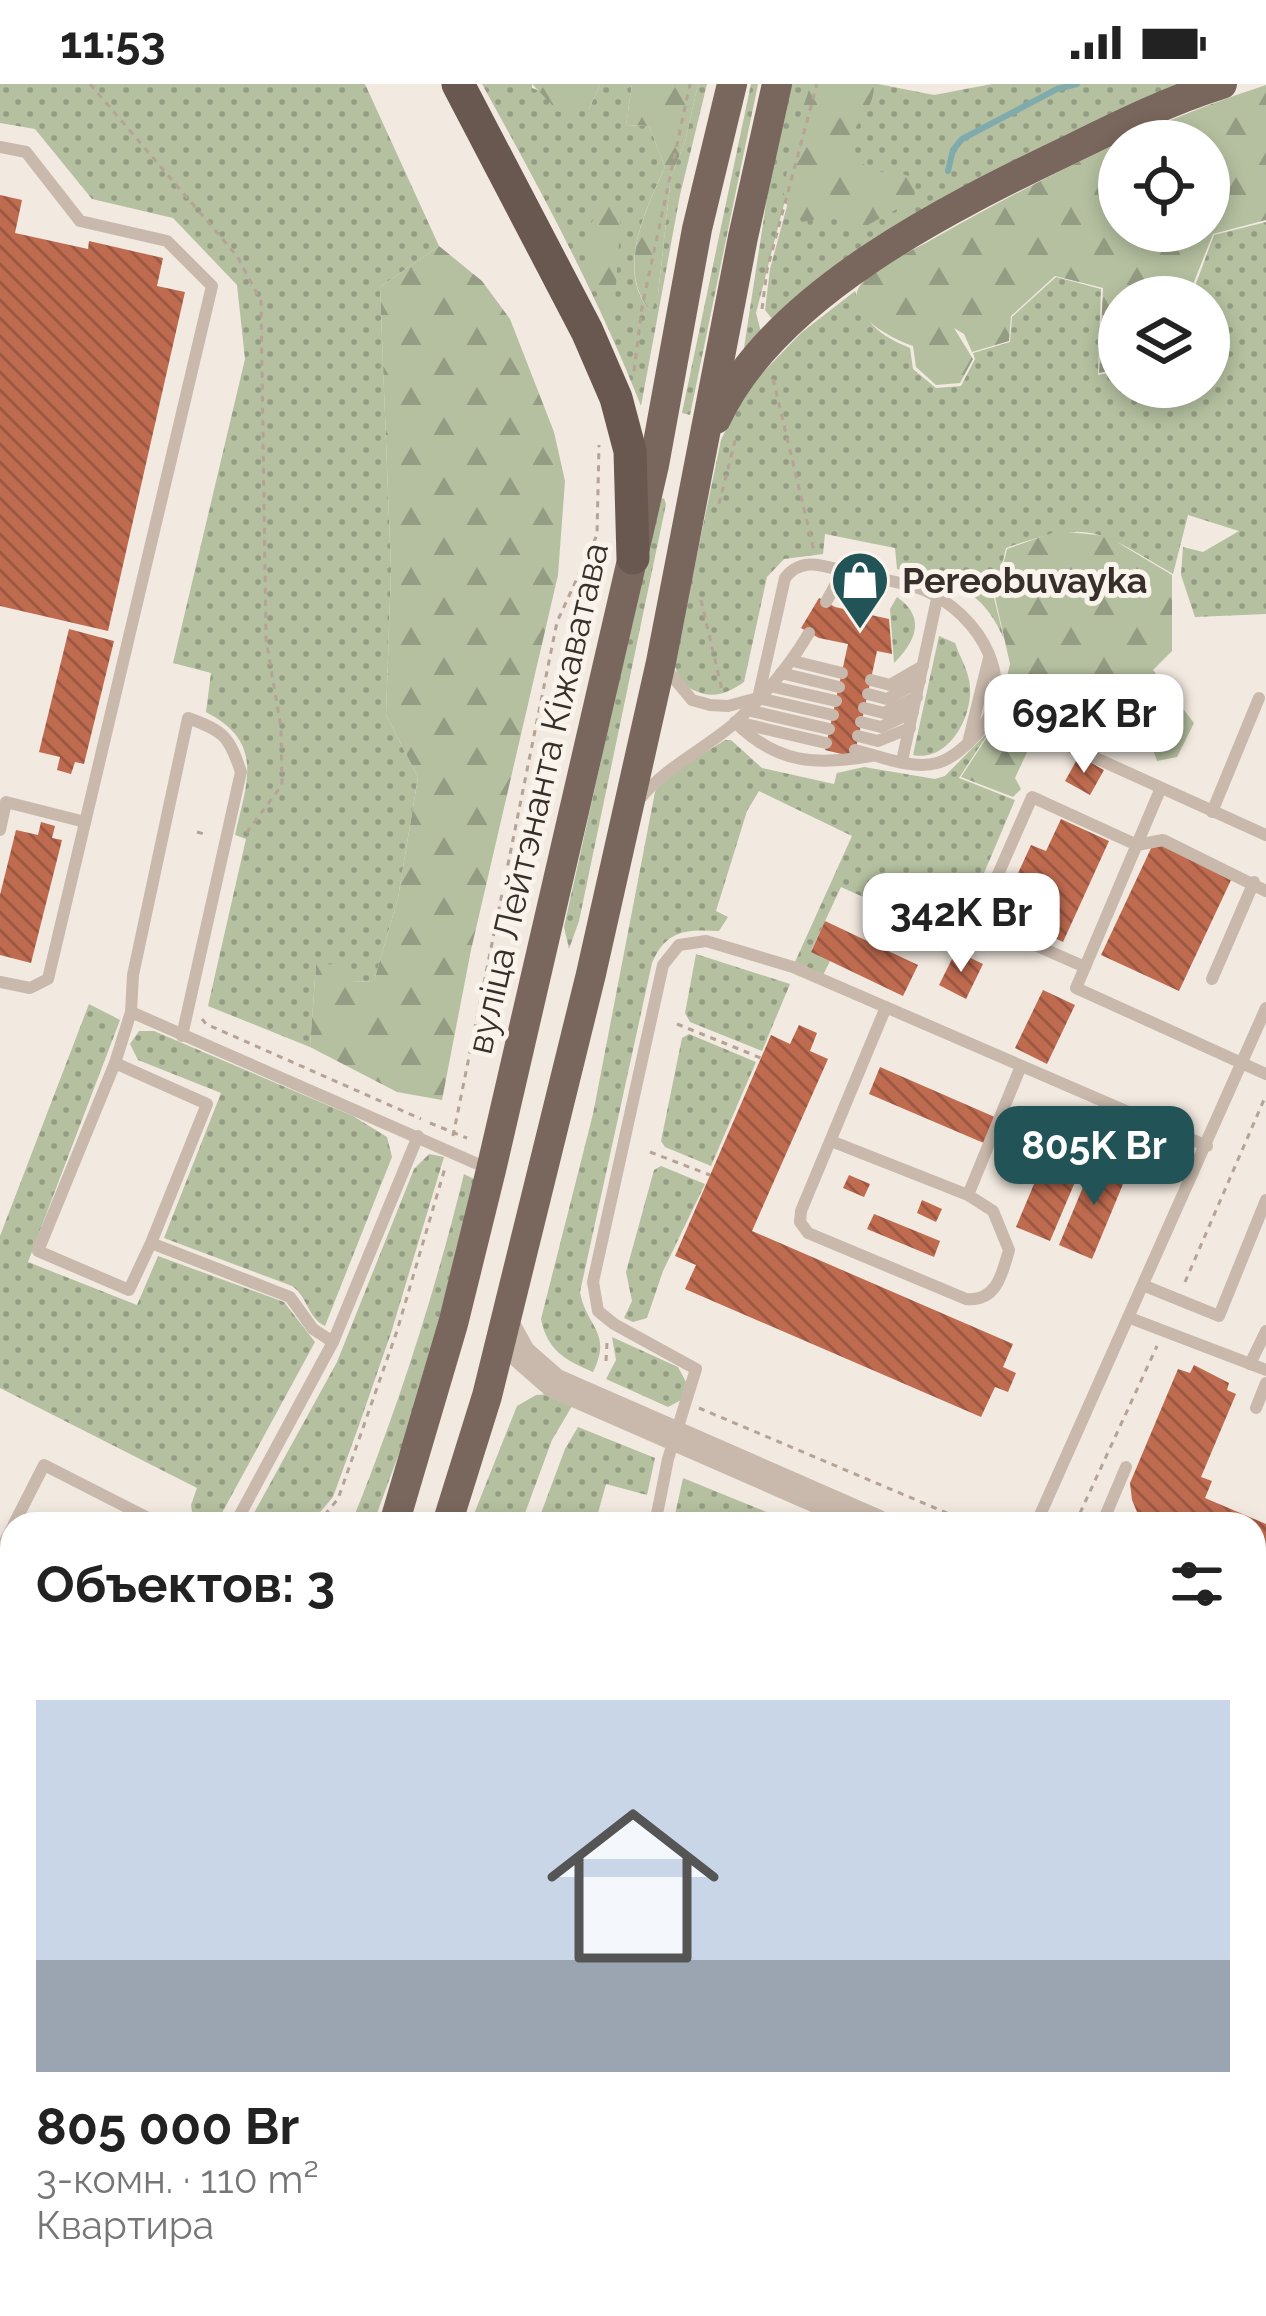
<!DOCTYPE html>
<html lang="ru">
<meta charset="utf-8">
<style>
:root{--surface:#fff;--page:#f2f2f2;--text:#222;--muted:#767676;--line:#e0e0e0;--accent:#225357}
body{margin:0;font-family:Raleway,sans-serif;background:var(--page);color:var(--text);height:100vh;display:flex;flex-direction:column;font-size:45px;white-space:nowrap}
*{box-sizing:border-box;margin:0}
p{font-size:39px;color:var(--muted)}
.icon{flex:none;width:66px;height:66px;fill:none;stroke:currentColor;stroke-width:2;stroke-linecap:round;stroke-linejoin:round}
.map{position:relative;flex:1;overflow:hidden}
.drawer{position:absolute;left:0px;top:1428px;width:1266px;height:804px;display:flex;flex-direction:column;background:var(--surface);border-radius:36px 36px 0 0;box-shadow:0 6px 18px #0003}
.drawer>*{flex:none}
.buttons{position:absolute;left:1098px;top:36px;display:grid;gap:24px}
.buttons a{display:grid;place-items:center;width:132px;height:132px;border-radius:50%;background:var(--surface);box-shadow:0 6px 18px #0003;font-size:60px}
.price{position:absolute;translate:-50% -102px;padding:0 27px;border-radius:24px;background:#fff;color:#222;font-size:39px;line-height:78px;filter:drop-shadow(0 3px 6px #0008)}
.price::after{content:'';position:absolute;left:50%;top:72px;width:36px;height:27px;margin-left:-18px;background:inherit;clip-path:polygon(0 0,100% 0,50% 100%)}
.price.current{background:var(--accent);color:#fff}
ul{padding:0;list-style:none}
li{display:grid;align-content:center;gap:24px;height:636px;padding:0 36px}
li+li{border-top:3px solid var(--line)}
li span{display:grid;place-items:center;height:372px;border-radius:0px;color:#555}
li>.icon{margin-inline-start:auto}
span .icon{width:216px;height:216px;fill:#fffc;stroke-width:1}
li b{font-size:51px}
h2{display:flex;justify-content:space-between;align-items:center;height:144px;padding:0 36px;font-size:51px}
.status{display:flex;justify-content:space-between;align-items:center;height:84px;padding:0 60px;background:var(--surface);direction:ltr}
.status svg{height:33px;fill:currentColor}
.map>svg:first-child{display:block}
.grass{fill:url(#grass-dots)}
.forest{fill:url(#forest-firs);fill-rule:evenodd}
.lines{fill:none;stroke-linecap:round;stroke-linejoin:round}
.stream{stroke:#80abad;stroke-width:6}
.building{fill:url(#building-back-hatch)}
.path{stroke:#b5a396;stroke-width:3;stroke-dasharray:6 6;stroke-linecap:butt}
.service{stroke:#c9b9ac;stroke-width:12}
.tertiary{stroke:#c9b9ac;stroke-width:30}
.secondary{stroke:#9d897d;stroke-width:30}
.primary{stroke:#79665c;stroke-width:30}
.trunk{stroke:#68584f;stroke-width:33}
.labels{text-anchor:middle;stroke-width:10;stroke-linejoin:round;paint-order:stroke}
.poi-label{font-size:36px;font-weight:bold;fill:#382f2a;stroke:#f9f3ec;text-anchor:start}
.street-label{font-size:36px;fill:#382f2a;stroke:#f9f3ec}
</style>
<div class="status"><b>11:53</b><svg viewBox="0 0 49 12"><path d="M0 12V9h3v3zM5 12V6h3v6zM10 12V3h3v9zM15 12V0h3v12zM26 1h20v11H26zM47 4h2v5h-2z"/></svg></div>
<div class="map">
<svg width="1266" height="2232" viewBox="0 0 1266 2232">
<defs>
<pattern id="grass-dots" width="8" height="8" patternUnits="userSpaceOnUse" patternTransform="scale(3)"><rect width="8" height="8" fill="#b5c0a0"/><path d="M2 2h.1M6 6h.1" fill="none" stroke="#949c83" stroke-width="1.8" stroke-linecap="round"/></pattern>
<pattern id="forest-firs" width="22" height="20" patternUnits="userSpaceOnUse" patternTransform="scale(3)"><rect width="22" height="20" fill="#b5c0a0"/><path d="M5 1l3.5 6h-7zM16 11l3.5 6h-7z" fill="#949c83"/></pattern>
<pattern id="building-back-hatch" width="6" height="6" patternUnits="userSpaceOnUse" patternTransform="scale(3)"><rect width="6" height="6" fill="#bf6b50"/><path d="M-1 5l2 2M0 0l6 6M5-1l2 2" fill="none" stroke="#9c5843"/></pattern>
</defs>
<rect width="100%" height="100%" fill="#f2e9e0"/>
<g class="grass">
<path d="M 0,0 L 365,0 L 439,162 L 380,203 L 391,485 L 386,631 L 418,693 L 398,814 L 374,897 L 350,898 L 316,881 L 310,963 L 208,922 L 246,755 L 235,751 C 247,697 265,659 206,628 L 211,589 L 173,579 L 245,275 L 237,201 L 173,134 L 92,115 L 35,45 L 0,39 Z"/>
<path d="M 482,0 L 532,0 L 532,4 L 589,25 L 600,0 L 632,0 L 626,41 L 649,42 L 665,83 C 646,125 615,187 650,227 L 658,211 L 671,92 L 685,58 L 698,0 L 707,0 L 680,111 L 641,322 C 597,210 540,105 482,0 Z"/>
<polygon points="751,0 758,0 690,331 682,329"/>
<polygon points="791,0 815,0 756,229 761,248 744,264 768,107"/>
<path d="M 820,0 L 878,0 L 934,11 L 992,0 L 1183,0 C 1035,56 906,152 773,236 L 765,226 L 770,185 Z"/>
<path d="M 1266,138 L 1266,530 L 1195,533 L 1181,491 L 1183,463 L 1203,468 L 1239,447 L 1188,431 L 1173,490 C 1100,447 1090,434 1006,464 L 994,514 L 1004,555 C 981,501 948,497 897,485 L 895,464 L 825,450 L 823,470 L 784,475 L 767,493 L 744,598 C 720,615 704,615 680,598 L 674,580 L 721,356 L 732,333 L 751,301 L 801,249 L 855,207 C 865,240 879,251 910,264 L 913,285 L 936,304 L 961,302 L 975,275 L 973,269 L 1010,258 L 1012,233 L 1056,193 L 1101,205 L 1098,291 L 1119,287 L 1119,303 L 1209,303 L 1209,213 L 1191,213 L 1214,151 Z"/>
<polygon points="664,414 666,420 579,837 569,865 564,843 659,416"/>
<path d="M 897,513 C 927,534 915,558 894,579 L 890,525 Z"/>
<path d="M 939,552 L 955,559 C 959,571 967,584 969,596 C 976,628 950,679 913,671 Z"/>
<path d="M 991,645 L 959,694 L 1015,716 L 956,855 L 841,803 L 811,867 L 830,877 L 823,891 L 795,878 L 852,752 L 759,707 L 747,727 L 716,827 L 728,833 L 719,847 C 686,845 666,846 652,879 L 580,1208 C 586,1243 613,1248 593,1288 C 565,1276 547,1266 541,1235 L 593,1030 L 655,708 L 662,695 L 725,656 L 731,656 L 762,684 L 834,700 L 837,689 L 864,683 L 935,695 L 945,692 Z"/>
<polygon points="696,870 790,900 762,967 690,938 685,929"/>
<polygon points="89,920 120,936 28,1178 137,1221 158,1172 284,1218 315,1258 216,1440 194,1440 191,1421 197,1404 0,1304 0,1152"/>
<path d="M 139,947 L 154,947 L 353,1032 L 387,1053 L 392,1073 L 325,1242 C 308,1234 307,1212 292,1202 L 164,1154 L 221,1009 L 138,976 L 130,960 Z"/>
<polygon points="689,950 756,978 711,1082 665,1063 661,1057 682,954"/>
<polygon points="429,1070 444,1073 391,1249 358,1344 333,1413 310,1440 248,1440 337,1278 414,1085"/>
<polygon points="661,1082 705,1100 663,1187 647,1234 633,1238 624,1234 632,1217 626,1188 654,1086"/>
<path d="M 464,1090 L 474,1095 L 419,1315 L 373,1440 L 351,1440 C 397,1327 435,1209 464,1090 Z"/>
<polygon points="612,1253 678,1283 687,1300 683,1315 668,1323 606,1295 616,1276"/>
<polygon points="553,1310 575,1317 552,1356 521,1440 470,1440 517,1322 536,1311"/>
<polygon points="578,1343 655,1374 647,1411 606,1400 595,1440 537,1440 565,1365"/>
<polygon points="683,1394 796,1440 673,1440"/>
<polygon points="1254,1638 1266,1643 1266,1889 1254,1884"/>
<polygon points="0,1812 12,1813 12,2064 0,2079 0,1858 11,1828 0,1824"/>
<polygon points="297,2220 830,2220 823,2232 334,2232"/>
</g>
<g class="forest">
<polygon points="532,0 600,0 589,25 559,28"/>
<path d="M 632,0 L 698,0 L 685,58 L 671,92 L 658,211 L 651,228 C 615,186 646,126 665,83 L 649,42 L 626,41 Z"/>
<path d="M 811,0 L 874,0 C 874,31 853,32 850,66 L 872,89 L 895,87 L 916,95 L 914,116 L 864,143 L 828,133 L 802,138 L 782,115 L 793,53 Z"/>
<path d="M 1266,1 L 1266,136 L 1213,150 L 1188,213 L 1119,213 L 1119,285 L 1099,289 L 1103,204 L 1055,192 L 1011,232 L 1009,257 L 972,268 L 964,250 L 954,244 L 973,275 L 960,299 L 936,301 L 916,283 L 913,262 C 893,255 840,229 861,200 C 872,184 914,166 931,156 C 1040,95 1148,39 1266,1 ZM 1119,57 L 1209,57 L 1209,147 L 1119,147 Z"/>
<path d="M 604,116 L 622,118 L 615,214 L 605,229 C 587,181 574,162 604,116 Z"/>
<polygon points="439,162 482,197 510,235 554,348 565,397 558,491 471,866 442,1016 397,1008 310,963 316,881 337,880 350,898 374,897 398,814 418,693 386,631 391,485 380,203"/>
<polygon points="1058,447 1107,452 1172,491 1172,567 1153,586 1194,639 1177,673 1157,677 1152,662 1163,642 1146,619 1087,626 1055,608 1015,694 1021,705 1013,713 961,693 995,641 1010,580 995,513 1007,465"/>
</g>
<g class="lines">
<polyline class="stream" points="948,87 953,66 962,55 1057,5 1077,0"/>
</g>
<g class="building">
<polygon points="0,111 22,116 15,149 88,165 89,157 163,174 157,202 185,208 108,547 0,522"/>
<polygon points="819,514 835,523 889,535 892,570 877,567 854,673 825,666 848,560 819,554 801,544"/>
<polygon points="69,545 114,557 84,680 75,678 71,690 57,686 60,673 39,668"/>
<polygon points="1079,672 1104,686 1090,711 1065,697"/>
<polygon points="1061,735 1109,757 1063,858 1000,828 1031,761 1046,767"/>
<polygon points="41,738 55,742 52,754 62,756 31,879 0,871 0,811 16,746 38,751"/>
<polygon points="1154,758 1232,794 1179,907 1101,871"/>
<polygon points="825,837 918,881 903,912 811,868"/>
<polygon points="956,867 983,880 966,915 939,901"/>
<polygon points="1043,906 1075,921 1047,980 1015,964"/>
<polygon points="799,941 817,949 810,967 828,975 752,1147 1013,1260 1003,1283 1016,1289 1008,1308 995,1303 981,1333 685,1205 696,1181 675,1172 771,951 790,960"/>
<polygon points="880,983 997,1034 986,1060 869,1010"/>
<polygon points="1052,1057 1086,1072 1050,1157 1016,1143"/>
<polygon points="1095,1074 1128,1088 1092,1175 1059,1161"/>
<polygon points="849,1091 870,1100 864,1113 843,1104"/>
<polygon points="922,1116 942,1125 936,1138 917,1129"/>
<polygon points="874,1130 940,1157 934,1173 867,1145"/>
<polygon points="1194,1281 1229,1299 1227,1306 1236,1310 1201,1393 1212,1397 1205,1414 1266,1440 1266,1498 1254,1493 1254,1440 1142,1440 1132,1416 1130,1399 1178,1285 1190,1289"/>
<polygon points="12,1515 12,1647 4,1663 0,1661 0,1541"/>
<polygon points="1254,1947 1266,1953 1266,2085 1254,2109"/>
<polygon points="1102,2220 1200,2220 1194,2232 1127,2232"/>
</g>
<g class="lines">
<g class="path">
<polyline points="90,0 237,172 261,217 266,555 281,644 282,701 244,752"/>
<polyline points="762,225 767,186 817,0"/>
<polyline points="634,287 642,223 690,0"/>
<polyline points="773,295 814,467"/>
<polyline points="719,420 736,353"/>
<polyline points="701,516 722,606"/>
<polyline points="197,748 208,751"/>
<polyline points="202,935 206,940 421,1035"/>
<polyline points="677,940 761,974"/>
<polyline points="430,1039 467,1054"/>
<polyline points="453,1052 557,538 597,451 599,361"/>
<polyline points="650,1068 710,1091"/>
<polyline points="1185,1198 1266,1011"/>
<polyline points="606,1277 607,1259"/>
<polyline points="699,1324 973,1440"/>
<polyline points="317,1440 338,1415 397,1247 445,1084"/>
<polyline points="1075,1440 1157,1262"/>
<polyline points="1254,1560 1266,1565"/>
<polyline points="0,1810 12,1811"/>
<polyline points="0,1828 6,1830 0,1845"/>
<polyline points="0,2086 10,2080"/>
<polyline points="0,2102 12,2079"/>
<polyline points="252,2220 297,2232"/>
<polyline points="1081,2220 1106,2232"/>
<polyline points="886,2232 891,2220"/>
</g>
<g class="service">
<polyline points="0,63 26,68 80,137 167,157 212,202 48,895 30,904 0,898"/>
<polyline points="826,518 843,487"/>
<polyline points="793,577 842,589"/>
<polyline points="666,585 692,616 710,621 728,622 758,614 833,631"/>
<polyline points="781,589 839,603"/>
<polyline points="871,596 890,601 923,582"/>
<polyline points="770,602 836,617"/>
<polyline points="868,610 887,615 920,597"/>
<path d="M 758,614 L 785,494 C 803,470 828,484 852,489 C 875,495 902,497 924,506 C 980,530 1024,603 974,653 C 965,663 950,676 937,679 C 912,686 879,672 855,666"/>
<polyline points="864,624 884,629 917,613"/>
<polyline points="747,626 829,645"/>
<path d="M 735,638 C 776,679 815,682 871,672"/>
<polyline points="736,638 826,659"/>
<polyline points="861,638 881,643 913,628"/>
<polyline points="858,652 878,657 910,644"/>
<polyline points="1049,653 1266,751"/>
<polyline points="968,659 989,574"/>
<polyline points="902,677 937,515"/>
<path d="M 639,716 C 666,682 704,666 736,638 C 764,612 790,581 809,549"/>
<polyline points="1212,728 1259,614"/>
<polyline points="0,746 6,718 85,738"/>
<polyline points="1266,807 1163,756 1137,761 1032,713 978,836 1085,883 1076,904 1266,990"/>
<polyline points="1085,883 1160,706"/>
<polyline points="1212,895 1254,798"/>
<path d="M 182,952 L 241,688 C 229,652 224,647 188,634 L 133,891 L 131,928 L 489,1085"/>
<polyline points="115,979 131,928"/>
<path d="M 831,1057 L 968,1111 L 993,1127 L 1009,1166 C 1002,1191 996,1218 966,1215 L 808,1149 L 800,1138 L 801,1127 L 886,923"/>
<polyline points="968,1111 1021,982"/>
<polyline points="151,1159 129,1206 38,1167 115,979 207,1020 151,1159 290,1213 313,1245 333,1258"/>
<polyline points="1145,1202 1219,1232 1266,1116"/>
<polyline points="1130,1234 1266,1286"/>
<polyline points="1250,1280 1266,1247"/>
<polyline points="1256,1324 1266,1299"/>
<polyline points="14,1440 44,1381 160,1440"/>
<polyline points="235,1440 333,1258 418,1052"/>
<polyline points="655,1440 668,1375 696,1285 614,1240 598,1227 593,1198 663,881 679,861 706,857 793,883 1207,1062"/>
<polyline points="1036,1440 1266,924"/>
<polyline points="1106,1440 1104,1435 1126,1383"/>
<polyline points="0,1467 12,1444"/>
<polyline points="1254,1517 1266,1522"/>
<polyline points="0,1672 12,1677"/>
<polyline points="1254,1895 1266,1901"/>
<polyline points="1254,2157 1266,2134"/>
<polyline points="1043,2220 1066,2232"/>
<polyline points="856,2232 861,2220"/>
<polyline points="1215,2232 1221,2220"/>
</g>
<g class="tertiary">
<polyline points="505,1241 521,1270 554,1299 876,1440"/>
<polyline points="1254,1603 1266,1608"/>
<polyline points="0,2180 12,2184"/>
</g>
<polyline class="secondary" points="106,2220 139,2232"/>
<g class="primary">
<path d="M 716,335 C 774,210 950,123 1069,66 C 1120,41 1168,17 1222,0"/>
<polyline points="394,1440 453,1240 491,1086 654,381 697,145 732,0"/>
<polyline points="447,1440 487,1312 591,890 661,578 743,153 777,0"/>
<polyline points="27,2232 32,2220"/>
<polyline points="85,2232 91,2220"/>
</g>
<polyline class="trunk" points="458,0 587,247 616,314 630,367 633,474"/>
</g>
<defs>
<symbol id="shop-pin" viewBox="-11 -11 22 30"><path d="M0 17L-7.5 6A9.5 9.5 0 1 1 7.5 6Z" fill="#225357" stroke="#f9f3ec"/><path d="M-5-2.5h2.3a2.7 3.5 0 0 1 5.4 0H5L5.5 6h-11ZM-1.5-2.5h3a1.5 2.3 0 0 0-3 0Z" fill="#fff"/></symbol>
</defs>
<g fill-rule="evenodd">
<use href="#shop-pin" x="827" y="463" width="66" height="90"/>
</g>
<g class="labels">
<g class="poi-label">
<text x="902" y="509">Pereobuvayka</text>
</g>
<g class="street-label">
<text transform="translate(537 714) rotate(-77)" y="13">вуліца Лейтэнанта Кіжаватава</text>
</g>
</g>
</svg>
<div class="buttons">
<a><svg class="icon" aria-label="locate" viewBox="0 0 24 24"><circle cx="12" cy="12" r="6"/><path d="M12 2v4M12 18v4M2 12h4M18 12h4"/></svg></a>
<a><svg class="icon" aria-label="layers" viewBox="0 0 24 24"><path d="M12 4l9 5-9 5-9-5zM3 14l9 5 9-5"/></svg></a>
</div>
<b class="price" style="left:1084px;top:692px">692K Br</b>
<b class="price" style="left:961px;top:891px">342K Br</b>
<b class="price current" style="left:1094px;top:1124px">805K Br</b>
<section class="drawer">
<h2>Объектов: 3<svg class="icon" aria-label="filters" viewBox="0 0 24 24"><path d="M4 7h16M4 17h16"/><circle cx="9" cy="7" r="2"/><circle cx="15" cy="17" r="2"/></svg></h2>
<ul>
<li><span style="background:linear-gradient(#c9d6e8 70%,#9aa5b1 0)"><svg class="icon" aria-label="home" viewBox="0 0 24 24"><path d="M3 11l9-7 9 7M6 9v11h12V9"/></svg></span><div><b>805 000 Br</b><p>3-комн. · 110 m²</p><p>Квартира</p></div></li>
</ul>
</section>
</div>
